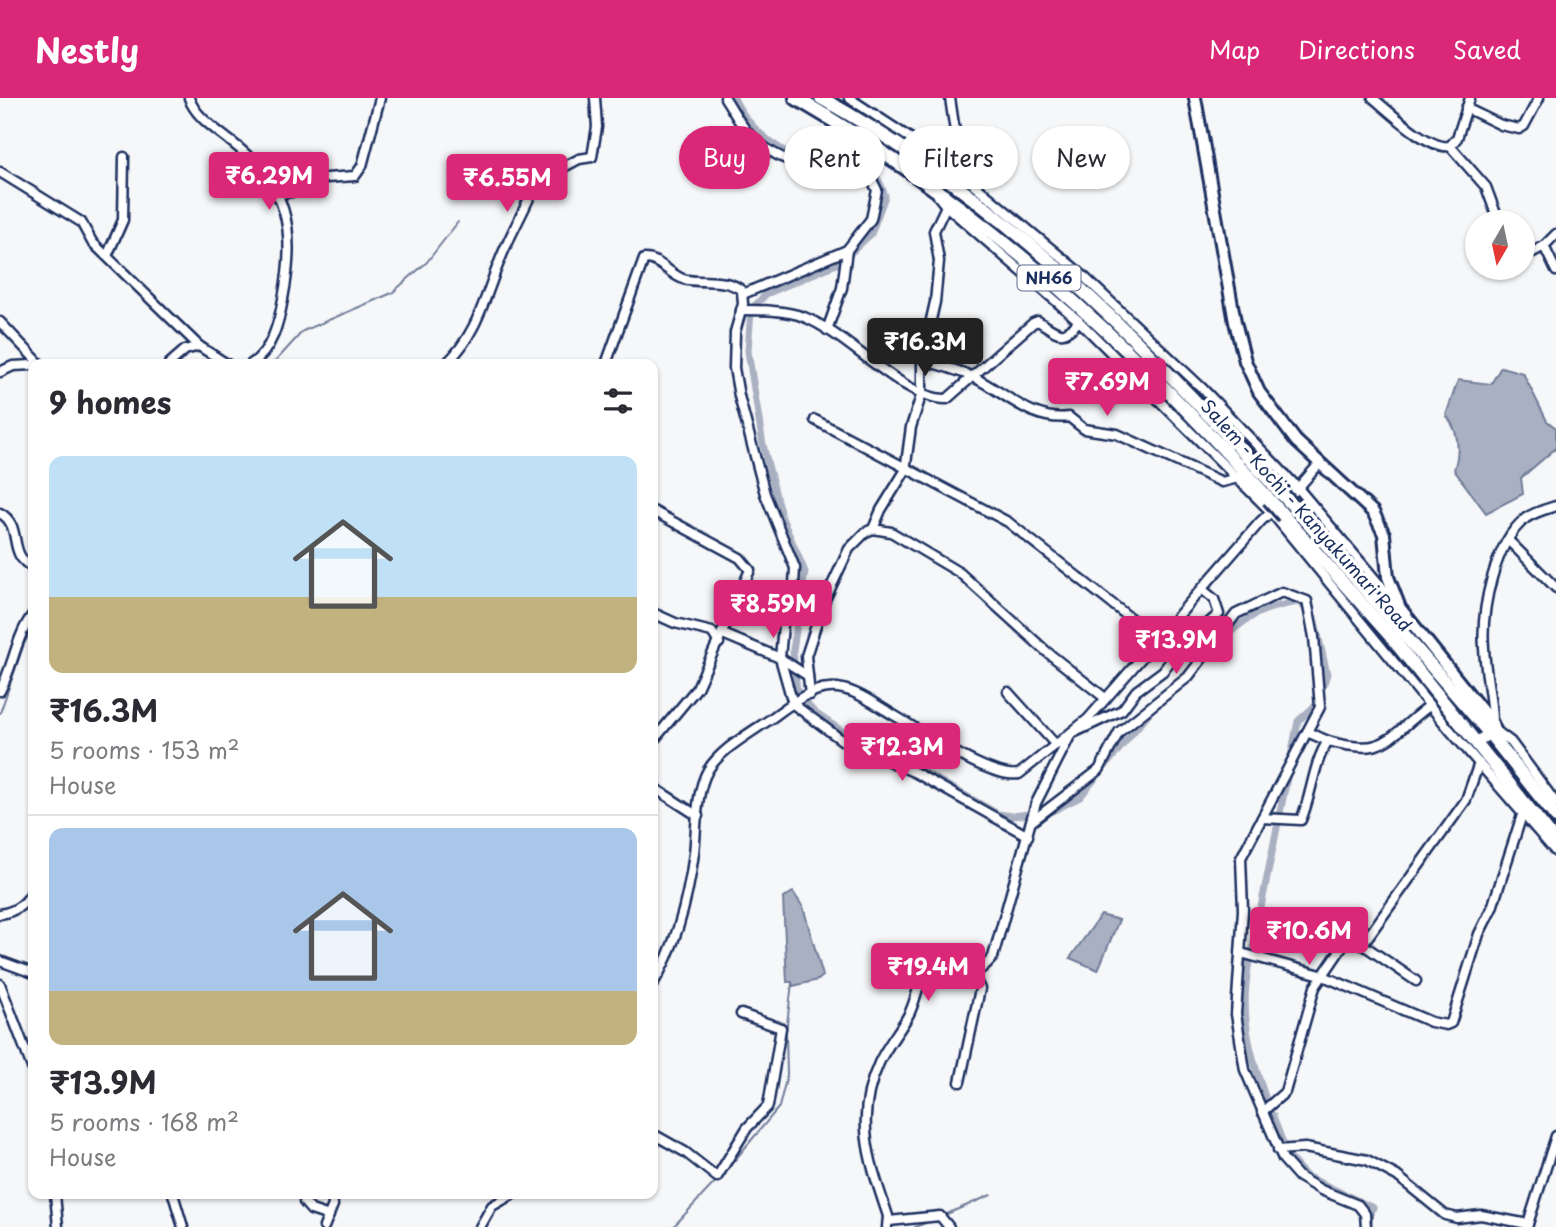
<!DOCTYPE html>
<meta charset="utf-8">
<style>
:root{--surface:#fff;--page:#f7f7f7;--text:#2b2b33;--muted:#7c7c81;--line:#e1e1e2;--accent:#db2777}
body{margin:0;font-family:"Playpen Sans",sans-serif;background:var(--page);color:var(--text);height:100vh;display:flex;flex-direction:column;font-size:26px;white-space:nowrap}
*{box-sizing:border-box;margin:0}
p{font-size:23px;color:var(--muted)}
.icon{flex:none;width:38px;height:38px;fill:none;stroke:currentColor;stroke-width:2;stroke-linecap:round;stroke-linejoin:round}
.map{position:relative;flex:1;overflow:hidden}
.side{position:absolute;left:28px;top:261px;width:630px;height:840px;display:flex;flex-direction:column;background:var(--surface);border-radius:14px;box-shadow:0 2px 5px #0004}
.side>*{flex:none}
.top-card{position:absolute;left:679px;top:28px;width:665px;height:63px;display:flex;gap:14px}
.needle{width:46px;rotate:189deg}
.controls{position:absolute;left:1465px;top:112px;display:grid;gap:14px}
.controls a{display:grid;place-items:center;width:70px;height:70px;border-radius:50%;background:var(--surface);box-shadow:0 2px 5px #0004;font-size:35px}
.price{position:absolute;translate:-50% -60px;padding:0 16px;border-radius:7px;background:var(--accent);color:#fff;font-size:23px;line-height:46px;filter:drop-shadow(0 2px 4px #0008)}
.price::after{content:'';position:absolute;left:50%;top:42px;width:21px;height:16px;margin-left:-10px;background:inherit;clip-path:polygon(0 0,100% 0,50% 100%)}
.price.active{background:#222;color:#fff}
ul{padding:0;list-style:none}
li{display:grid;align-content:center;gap:14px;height:371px;padding:0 21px}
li+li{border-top:2px solid var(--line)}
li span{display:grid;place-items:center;height:217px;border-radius:14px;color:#555}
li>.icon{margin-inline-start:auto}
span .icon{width:126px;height:126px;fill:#fffc;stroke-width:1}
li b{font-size:30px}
h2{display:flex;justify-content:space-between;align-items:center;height:84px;padding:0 21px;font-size:30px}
.tag{padding:0 24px;border-radius:32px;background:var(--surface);box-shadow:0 2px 5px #0004;font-size:24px;line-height:63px}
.tag.active{background:var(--accent);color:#fff}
header{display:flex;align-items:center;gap:42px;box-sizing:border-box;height:98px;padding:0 35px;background:var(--accent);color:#fff}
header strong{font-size:33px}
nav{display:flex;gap:38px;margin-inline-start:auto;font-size:24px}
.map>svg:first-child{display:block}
.water{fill:#a9b0c1;stroke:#707c99;stroke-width:2}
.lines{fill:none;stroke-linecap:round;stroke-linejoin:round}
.stream{stroke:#707c99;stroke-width:2}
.canal{stroke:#a9b0c1;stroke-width:7}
.minor-casing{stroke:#1b2f5e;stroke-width:13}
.major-casing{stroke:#1b2f5e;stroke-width:16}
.highway-casing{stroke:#1b2f5e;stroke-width:18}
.minor{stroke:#fff;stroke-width:8}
.major{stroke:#fff;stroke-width:10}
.highway{stroke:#fff;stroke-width:12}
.highway-bridge-casing{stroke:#1b2f5e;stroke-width:18;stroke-linecap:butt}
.highway-bridge{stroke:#fff;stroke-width:12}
.labels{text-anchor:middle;stroke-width:7;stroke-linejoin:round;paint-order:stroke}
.shield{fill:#fff;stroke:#5f6d8e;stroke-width:2}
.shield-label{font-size:16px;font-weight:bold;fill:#1b2f5e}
.street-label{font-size:18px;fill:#1b2f5e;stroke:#fff}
</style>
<header>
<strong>Nestly</strong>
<nav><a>Map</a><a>Directions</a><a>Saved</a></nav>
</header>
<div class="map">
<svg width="1556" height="1129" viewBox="0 0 1556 1129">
<rect width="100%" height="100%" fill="#f6f7f9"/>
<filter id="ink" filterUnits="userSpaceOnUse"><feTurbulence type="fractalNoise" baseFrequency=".0143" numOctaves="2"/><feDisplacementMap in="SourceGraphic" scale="14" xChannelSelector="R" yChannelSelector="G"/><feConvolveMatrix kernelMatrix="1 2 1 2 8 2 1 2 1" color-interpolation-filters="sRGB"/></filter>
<g filter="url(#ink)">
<g class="water">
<path d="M 1501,269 L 1523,275 L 1547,323 L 1556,330 L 1556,350 L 1521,380 L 1523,396 L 1486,415 L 1454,372 C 1460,353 1459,333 1446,317 L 1458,282 L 1491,286 Z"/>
<polygon points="793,794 803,809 823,878 818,882 793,888 792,884 787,884 783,800"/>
<polygon points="1101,817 1119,822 1098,872 1070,860"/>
</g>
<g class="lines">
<g class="stream">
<polyline points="273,266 303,233 392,195 427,164 458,124"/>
<polyline points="0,615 24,546 33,529"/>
<polyline points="724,1075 779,1009 787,977 786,934 792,885"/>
<polyline points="942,1118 991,1097"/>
<polyline points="673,1129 718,1081"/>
<polyline points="915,1129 931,1123"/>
<polyline points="1371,1129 1373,1110"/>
</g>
<g class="canal">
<path d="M 734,0 C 749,34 789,63 826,67 C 840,69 862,65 873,75 C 880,81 882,90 885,98 L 871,136 L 841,164 L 766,196 L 751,212 L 748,253 L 763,347 L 781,418 L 805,474 L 793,552 L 797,595 L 815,615 L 858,644 L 926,675 L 998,716 L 1013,718 L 1052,713 L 1080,699 L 1153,610"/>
<path d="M 1216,547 C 1244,521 1260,509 1299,504 L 1314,519 L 1327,576 L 1317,606 L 1298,623 L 1290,663"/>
<polyline points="1253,849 1288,675"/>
<path d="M 1249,864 C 1239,917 1249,952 1266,1002"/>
<polyline points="1272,1016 1284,1048"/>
<polyline points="1288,1058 1306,1078 1373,1110"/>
</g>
<defs>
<g id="minor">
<path d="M 189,0 C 195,18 214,30 229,42 C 288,87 297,130 283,201 C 279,224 272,253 251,266"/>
<path d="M 725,0 C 733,12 740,27 750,37 C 782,70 826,73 869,76 L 877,92 L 871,121 L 847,152 L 743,196"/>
<polyline points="849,0 948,65 1079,174 1203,291 1298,390 1397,507"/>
<path d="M 1373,0 C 1389,13 1429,52 1450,48 L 1457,40 L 1470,0"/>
<polyline points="1466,10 1501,27 1519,31 1524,28 1539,0"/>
<polyline points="1450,48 1486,89 1499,124"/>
<polyline points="948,65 957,47 950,0"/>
<polyline points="0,74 81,124 92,144 199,248 227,266"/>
<polyline points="280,96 307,91 312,81 355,78 362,68 380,0"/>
<polyline points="938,98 946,108 1079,223 1271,414 1449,631 1556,754"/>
<polyline points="1556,136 1544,148 1556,173"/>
<polyline points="1522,152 1533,154 1544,148"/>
<polyline points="107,158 123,122 124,59"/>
<path d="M 741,212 C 760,212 786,212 804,219 C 848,236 904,302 947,301 L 1033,225 L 1038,223 C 1058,235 1062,243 1079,223"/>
<polyline points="0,224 40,266"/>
<polyline points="827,232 842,190 847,152"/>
<path d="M 922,262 C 939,267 959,272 975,280 C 1006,295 1032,324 1069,319 L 1084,331 L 1117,336 L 1222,384 L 1238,380"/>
<polyline points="169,266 185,252 199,248"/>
<path d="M 446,266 C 482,232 487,186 508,144 C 517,124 528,105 536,84 L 579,61 L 592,59 L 597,29 L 595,0"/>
<path d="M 606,266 L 644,161 C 659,160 669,176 683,181 C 701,186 728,179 742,193 L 743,206 L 735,234 L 734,270 L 739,298 L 765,396 L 795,470 L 794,486 L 784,516 L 780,560 L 793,606 L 843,643 L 916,675 L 1028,738"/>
<polyline points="0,274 13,268 33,267"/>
<polyline points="815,322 1008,424 1158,542"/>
<polyline points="653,413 740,460 750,472 697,590 653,643"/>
<path d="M 0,415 C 24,428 6,457 33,469"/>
<polyline points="873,431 881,412 905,373 911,329 922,295 922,262 935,204 939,163 934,133 946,108"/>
<polyline points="1509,443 1556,490"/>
<polyline points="653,515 675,525 712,534 719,545"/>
<polyline points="723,536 780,560 808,578"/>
<path d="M 0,593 C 13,569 16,538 33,516"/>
<polyline points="1008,594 1056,647"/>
<polyline points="810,597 806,558 823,506 849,451 866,434 873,431 891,434 960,475 1047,554 1105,600"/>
<path d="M 1492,625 C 1492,600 1485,575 1484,550 C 1481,512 1494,445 1526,420 C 1535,414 1546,411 1556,408"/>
<polyline points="1495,632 1511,644 1556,705"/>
<path d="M 1328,643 C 1387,659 1385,641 1429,608"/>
<polyline points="653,689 698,718"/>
<path d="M 1262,720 L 1301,722 C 1312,697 1313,665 1328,643 L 1307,634"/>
<polyline points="1031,724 1099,672 1119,634 1188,579 1236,516 1282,494 1307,503 1314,539 1320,609 1241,760 1243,812 1236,916 1245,972 1283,1061 1299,1079 1321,1092 1358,1107 1365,1116 1366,1129"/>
<path d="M 0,816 C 15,814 28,805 33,791"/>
<polyline points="1362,847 1466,702 1479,665"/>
<polyline points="1241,855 1321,877 1431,924 1446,927 1451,925 1479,836 1492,810 1523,714"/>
<polyline points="0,863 33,875"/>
<polyline points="0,886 33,972"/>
<path d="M 653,886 C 677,847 688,801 694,755 C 697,730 695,695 708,672 C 721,651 749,636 769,622 C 786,610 808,591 829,590 C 852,588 874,606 892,616 C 921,633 989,681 1019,676 L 1088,621 L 1261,423 L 1298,390 L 1320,365"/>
<polyline points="960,984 980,891 973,876"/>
<polyline points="1262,1014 1285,994 1315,889 1347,842 1356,842 1416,883"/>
<polyline points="653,1036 685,1054 717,1079 747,1030 768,1008 781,930 741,916"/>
<polyline points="1278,1052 1305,1050 1367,1062 1397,1078 1445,1117 1457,1120 1481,1117 1528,1126"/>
<polyline points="55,1096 58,1129"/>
<polyline points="173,1096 183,1129"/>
<polyline points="306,1096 304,1104 311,1112 329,1118"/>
<polyline points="889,1123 940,1118 949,1129"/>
<polyline points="324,1129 333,1107 332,1096"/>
<polyline points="480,1129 492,1108 513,1096"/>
<path d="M 887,1129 L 888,1118 C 870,1064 853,1021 879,965 C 887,947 901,932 910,914 C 915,903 918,890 922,878 L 939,871 C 966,873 970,886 993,859 L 1036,705 L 1071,636 L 1122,612 L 1136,593 L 1163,573 L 1180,550 L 1219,516 L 1214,501 L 1203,492"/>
<polyline points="1527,1129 1556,1038"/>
</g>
<polyline id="major" points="1195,0 1235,224 1245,263 1259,294 1296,343 1373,414 1384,436 1388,479 1400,510 1492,625 1495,632 1478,643"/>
<g id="highway">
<path d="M 796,0 C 982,109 1126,241 1269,401"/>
<path d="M 821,0 C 998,98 1144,244 1278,392"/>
<polyline points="1294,409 1490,636 1556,719"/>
<polyline points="1284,418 1391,539 1556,744"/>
</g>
</defs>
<use href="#minor" class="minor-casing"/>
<use href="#major" class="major-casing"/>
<use href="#highway" class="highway-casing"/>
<use href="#minor" class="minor"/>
<use href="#major" class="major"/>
<use href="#highway" class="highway"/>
<defs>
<g id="highway-bridge">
<polyline points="1278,392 1294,409"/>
<polyline points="1269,401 1284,418"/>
</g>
</defs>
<use href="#highway-bridge" class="highway-bridge-casing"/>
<use href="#highway-bridge" class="highway-bridge"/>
</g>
</g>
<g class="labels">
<rect class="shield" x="1017.5" y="167.5" width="63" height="25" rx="5"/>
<g class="shield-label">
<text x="1049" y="186">NH66</text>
</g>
<g class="street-label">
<text transform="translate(1306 418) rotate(48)" y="6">Salem - Kochi - Kanyakumari Road</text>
</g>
</g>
</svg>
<div class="controls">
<a><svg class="needle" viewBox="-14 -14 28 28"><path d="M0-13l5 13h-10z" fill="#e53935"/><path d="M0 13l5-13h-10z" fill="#7c7c81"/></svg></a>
</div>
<b class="price" style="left:269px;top:114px">₹6.29M</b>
<b class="price" style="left:507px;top:116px">₹6.55M</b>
<b class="price active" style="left:925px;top:280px">₹16.3M</b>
<b class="price" style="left:1107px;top:320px">₹7.69M</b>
<b class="price" style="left:773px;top:542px">₹8.59M</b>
<b class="price" style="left:1176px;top:578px">₹13.9M</b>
<b class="price" style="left:902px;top:685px">₹12.3M</b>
<b class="price" style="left:1309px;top:869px">₹10.6M</b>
<b class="price" style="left:928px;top:905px">₹19.4M</b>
<div class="top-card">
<a class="tag active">Buy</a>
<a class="tag">Rent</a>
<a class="tag">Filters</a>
<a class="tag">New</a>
</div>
<section class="side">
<h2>9 homes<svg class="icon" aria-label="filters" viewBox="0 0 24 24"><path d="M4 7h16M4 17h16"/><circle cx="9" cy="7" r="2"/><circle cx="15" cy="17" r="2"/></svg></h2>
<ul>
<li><span style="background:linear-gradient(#bfe0f5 65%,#c2b280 0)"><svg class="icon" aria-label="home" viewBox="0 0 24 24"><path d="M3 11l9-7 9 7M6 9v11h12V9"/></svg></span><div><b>₹16.3M</b><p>5 rooms · 153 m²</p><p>House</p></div></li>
<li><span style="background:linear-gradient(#a9c7e8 75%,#c2b280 0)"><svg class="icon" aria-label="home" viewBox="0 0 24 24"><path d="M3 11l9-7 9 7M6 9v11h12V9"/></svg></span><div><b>₹13.9M</b><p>5 rooms · 168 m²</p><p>House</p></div></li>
</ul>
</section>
</div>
